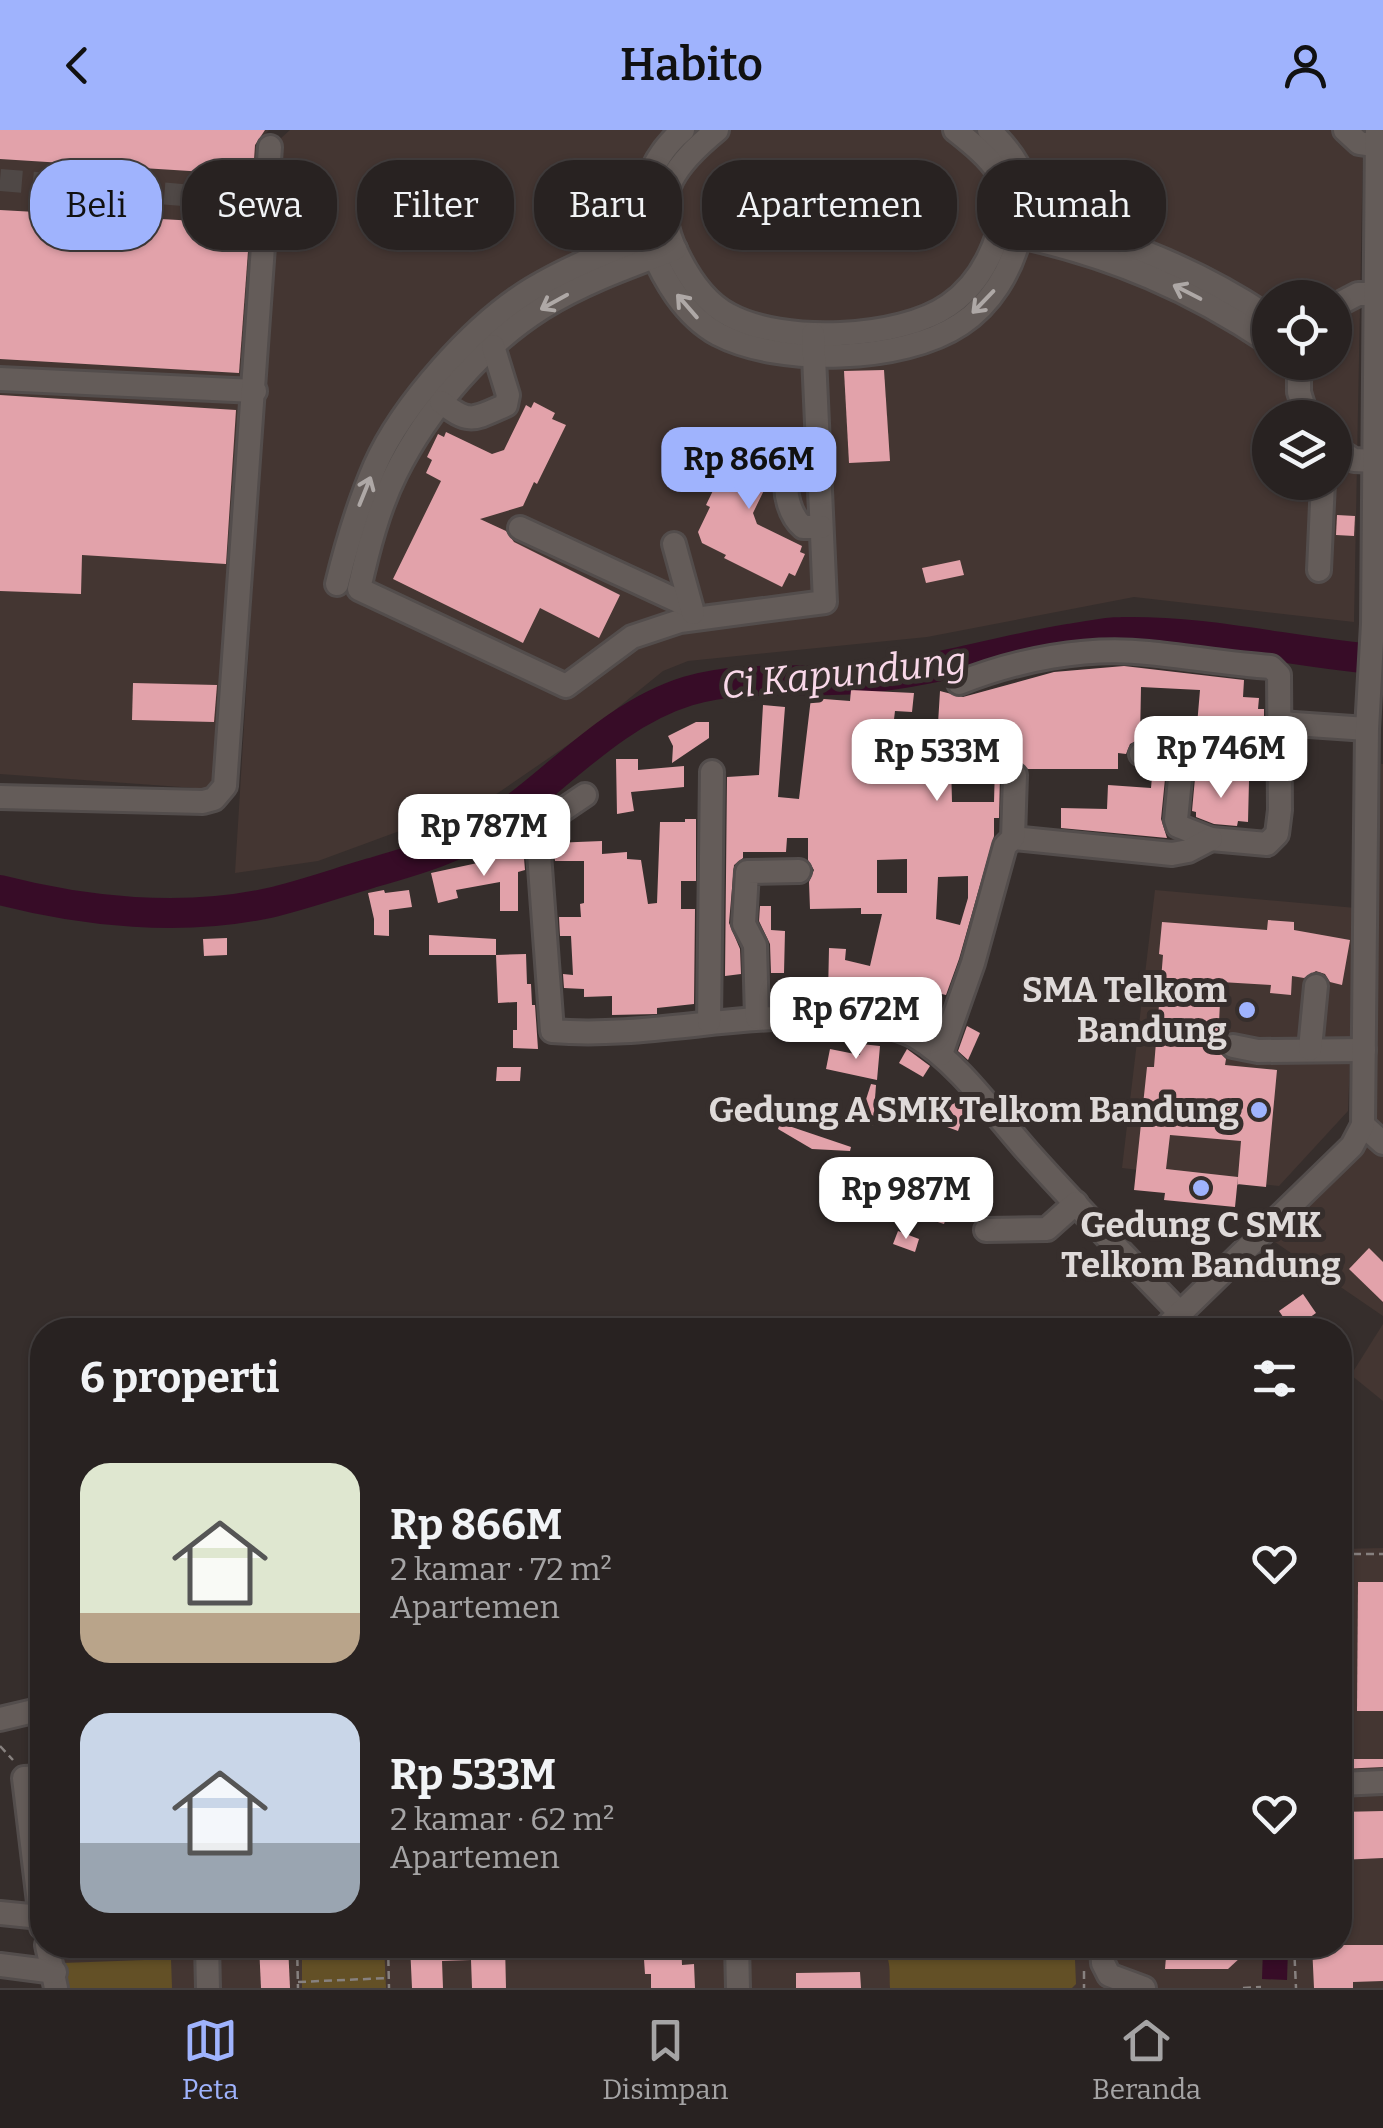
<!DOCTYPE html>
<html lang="id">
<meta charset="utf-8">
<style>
:root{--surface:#282221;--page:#302a2a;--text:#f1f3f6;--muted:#a5a4a5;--line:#443f3f;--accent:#9fb3fd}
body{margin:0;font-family:Bitter,serif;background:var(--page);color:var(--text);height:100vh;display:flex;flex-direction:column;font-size:38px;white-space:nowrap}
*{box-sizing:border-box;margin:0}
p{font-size:32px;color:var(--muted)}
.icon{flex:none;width:55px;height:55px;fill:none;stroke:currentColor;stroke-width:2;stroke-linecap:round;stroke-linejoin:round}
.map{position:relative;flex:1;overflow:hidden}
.drawer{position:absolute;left:30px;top:1188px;width:1322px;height:640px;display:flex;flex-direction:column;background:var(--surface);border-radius:40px;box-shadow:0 2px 8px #0004,0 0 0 2px var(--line)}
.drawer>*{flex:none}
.top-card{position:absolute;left:30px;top:30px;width:1325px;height:90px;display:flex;gap:20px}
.fabs{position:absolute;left:1252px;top:150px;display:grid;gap:20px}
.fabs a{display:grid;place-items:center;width:100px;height:100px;border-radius:50%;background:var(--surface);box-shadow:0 2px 8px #0004,0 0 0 2px var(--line);font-size:50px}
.price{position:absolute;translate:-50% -85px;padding:0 22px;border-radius:20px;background:#fff;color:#222;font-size:32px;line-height:65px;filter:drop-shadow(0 2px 5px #0008)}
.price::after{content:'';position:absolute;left:50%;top:60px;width:30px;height:22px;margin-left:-15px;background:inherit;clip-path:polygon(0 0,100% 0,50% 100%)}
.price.selected{background:var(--accent);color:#111}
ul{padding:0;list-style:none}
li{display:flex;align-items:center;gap:30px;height:250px;padding:0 50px}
li span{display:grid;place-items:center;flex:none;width:280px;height:200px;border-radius:30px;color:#555}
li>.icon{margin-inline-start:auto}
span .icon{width:120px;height:120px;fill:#fffc;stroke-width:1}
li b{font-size:42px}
h2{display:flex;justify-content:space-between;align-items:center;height:120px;padding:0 50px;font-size:42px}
.tag{padding:0 35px;border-radius:40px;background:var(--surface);box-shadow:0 2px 8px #0004,0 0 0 2px var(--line);font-size:35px;line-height:90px}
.tag.selected{background:var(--accent);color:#111}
header{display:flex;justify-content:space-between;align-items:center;height:130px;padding:0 50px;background:var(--accent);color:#111;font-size:45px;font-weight:600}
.tabs{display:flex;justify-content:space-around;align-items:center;height:140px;border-top:2px solid var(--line);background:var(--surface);font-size:28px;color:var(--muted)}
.tabs a{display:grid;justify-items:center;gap:5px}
.tabs .selected{color:var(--accent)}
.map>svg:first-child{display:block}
.built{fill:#443632;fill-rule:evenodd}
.green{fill:#635026}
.water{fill:#370c27}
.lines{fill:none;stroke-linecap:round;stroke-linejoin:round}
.river{stroke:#370c27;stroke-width:30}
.building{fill:#e2a2aa;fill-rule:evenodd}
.minor-tunnel{stroke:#4f4846;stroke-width:22;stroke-dasharray:22 11;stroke-linecap:butt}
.minor-casing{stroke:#534d4c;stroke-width:28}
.path{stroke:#87817f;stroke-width:2.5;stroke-dasharray:8 5;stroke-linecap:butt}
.minor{stroke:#645c59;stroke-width:22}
.oneway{stroke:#aea8a6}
.poi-dot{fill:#9fb3fd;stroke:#362e2c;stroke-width:4}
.labels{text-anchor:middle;stroke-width:10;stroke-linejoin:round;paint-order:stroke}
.poi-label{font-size:35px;font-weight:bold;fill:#dfdad9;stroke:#362e2c;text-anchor:end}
.water-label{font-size:38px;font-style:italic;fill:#f9d8e9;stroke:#362e2c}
</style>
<header><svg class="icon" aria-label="back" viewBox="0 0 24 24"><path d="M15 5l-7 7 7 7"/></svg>Habito<svg class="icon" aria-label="person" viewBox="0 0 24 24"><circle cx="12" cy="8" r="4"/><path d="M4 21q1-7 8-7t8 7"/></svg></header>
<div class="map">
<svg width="1383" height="1858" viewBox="0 0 1383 1858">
<rect width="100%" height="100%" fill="#362e2c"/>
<g class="built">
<polygon points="0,0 269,0 265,4 223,660 0,644"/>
<path d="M 290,0 L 1350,0 L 1363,15 L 1354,492 L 1134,467 L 927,507 L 688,531 L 663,541 L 594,597 L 492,667 L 318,731 L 235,743 L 280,9 ZM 1270,168 L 1335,168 L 1335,232 L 1270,232 ZM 1270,288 L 1335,288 L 1335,352 L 1270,352 Z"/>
<polygon points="1381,634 1383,634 1383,1186 1272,1110 1374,980"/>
<polygon points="1155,760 1356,778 1348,981 1279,1056 1122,1038"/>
<polygon points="1383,1194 1383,1271 1351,1245"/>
<polygon points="1383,1418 1383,1858 60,1858 54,1815 1340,1815 1340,1419"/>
</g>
<g class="green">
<polygon points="302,1815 384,1815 386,1858 302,1858"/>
<path d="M 750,1815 L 1066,1815 L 1066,1824 L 1075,1830 L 1076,1854 L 1072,1858 L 890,1858 C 889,1841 893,1823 875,1815 L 756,1821 Z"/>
<polygon points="171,1829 172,1858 63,1858 63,1833"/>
</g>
<polygon class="water" points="1263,1818 1288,1819 1287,1850 1262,1849"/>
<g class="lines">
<path class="river" d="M 0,760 C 85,782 182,792 269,773 C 303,765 337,753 371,743 C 413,731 460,718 496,692 C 559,648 613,584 688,561 C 745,544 809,554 868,548 C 936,541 1001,520 1068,509 C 1085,507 1103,502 1121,502 C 1209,500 1295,523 1383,530"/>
</g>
<g class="building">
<polygon points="0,0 265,0 255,15 253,45 0,29"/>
<polygon points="0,80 250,94 239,243 0,229"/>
<polygon points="884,240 890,331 849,333 844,241"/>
<polygon points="0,265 236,280 226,434 82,425 81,464 0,461"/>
<polygon points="534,272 555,283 552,289 566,295 537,354 534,352 523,376 480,389 506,401 514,412 620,465 599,508 540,478 523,513 393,449 441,351 426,343 432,330 427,327 438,304 444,307 446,302 492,324 504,320 526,275 531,278"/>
<polygon points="743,299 756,305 759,300 782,311 779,317 784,319 753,383 757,394 802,416 800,422 805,424 795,446 789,443 782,457 724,428 726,425 702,413 698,402 710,377 706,375"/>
<polygon points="1337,385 1355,386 1354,406 1336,405"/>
<polygon points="960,430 964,445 926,453 922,438"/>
<path d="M 1124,536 L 1244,550 L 1243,567 L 1259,568 L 1258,579 L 1264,579 L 1264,596 L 1257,595 L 1256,604 L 1250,604 L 1249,621 L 1198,618 L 1171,609 L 1171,606 L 1196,607 L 1200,560 L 1141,557 L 1140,609 L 1130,614 L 1126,624 L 1118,623 L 1118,639 L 1028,639 L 1016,630 L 1007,632 L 1000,645 L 999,688 L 994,688 L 994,706 L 959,829 L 946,865 L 933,862 L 926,890 L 909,886 L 911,881 L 861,871 L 862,866 L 828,865 L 829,818 L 846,819 L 845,830 L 870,836 L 882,784 L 861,784 L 861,778 L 810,779 L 809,752 L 814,740 L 808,730 L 808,708 L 787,708 L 786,722 L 743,722 L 743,728 L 734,735 L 729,793 L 740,819 L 741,844 L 725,846 L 727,647 L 759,645 L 763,575 L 785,577 L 778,667 L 799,669 L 811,568 L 850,571 L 851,560 L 914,563 L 912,582 L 895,581 L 892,606 L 937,610 L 940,561 L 963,567 L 1054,542 ZM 951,634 L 995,635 L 994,672 L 952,672 ZM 907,729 L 907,763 L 877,763 L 877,730 ZM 968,746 L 968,768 L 960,795 L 936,789 L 938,747 Z"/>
<polygon points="133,553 217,555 214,592 132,590"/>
<polygon points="696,592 709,592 709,608 672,633 673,616 668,606"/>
<polygon points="616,629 638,629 638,640 684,636 684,657 631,662 634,681 617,684"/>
<polygon points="1153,636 1166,639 1161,689 1167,708 1061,698 1061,678 1107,679 1108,655 1151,658"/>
<polygon points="1195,648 1249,651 1248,692 1238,691 1237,696 1214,694 1196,687 1196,682 1192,681"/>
<polygon points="685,689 696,689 696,751 681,751 681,779 695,779 694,874 657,878 657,884 612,885 612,866 584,867 584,859 564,858 563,844 573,845 571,806 560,806 559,787 581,787 580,774 584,773 584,731 555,731 553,713 602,711 602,724 627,722 627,729 641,730 648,774 657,773 660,692 685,692"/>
<polygon points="515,716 523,716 525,740 518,742 518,781 500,781 500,752 456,760 458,768 438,773 431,743 515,725"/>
<polygon points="384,760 385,763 409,760 412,777 389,780 389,806 374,805 374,789 368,763"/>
<polygon points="760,776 771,776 771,800 785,801 784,843 771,843 770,814 759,791"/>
<path d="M 1268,790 L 1294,792 L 1294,800 L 1350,810 L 1342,855 L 1330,852 L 1325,844 L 1316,841 L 1304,848 L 1292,846 L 1291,865 L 1270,863 L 1271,855 L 1221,852 L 1219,893 L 1230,895 L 1229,902 L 1222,905 L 1218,914 L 1219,922 L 1226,929 L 1225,935 L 1277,940 L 1266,1057 L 1237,1054 L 1238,1047 L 1235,1077 L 1164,1070 L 1165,1063 L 1134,1060 L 1147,937 L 1154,937 L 1163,825 L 1159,824 L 1162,792 L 1267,800 ZM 1170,1005 L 1241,1011 L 1238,1047 L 1166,1039 Z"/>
<polygon points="429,805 496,809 496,825 526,824 527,854 531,854 532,875 535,875 538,919 513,918 513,900 517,900 517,872 498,873 496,825 429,825"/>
<polygon points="227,808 227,825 204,826 203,809"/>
<polygon points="967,896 980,903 968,930 958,921"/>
<polygon points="861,914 880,916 877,950 826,939 830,919 860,925"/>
<polygon points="907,919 930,936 923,947 899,933"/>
<polygon points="497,937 521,937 520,951 496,951"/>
<polygon points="871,954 876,955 873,996 859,991"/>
<polygon points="949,968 967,975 958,1001 939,994"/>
<polygon points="780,993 851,1017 850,1021 812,1019 778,999"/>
<polygon points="921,1067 950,1076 944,1094 916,1085"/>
<polygon points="898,1101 919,1109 915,1122 893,1114"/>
<polygon points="1369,1118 1383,1132 1383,1172 1349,1139"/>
<polygon points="1303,1164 1316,1183 1292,1200 1279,1181"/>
<polygon points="1358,1452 1383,1452 1383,1581 1357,1581"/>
<polygon points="1340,1629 1383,1629 1383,1637 1340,1639"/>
<polygon points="1383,1681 1383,1728 1340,1730 1340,1682"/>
<polygon points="259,1815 288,1815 290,1858 261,1858"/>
<polygon points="410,1815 505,1815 506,1858 472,1858 471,1830 442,1831 443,1858 412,1858"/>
<polygon points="643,1815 681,1815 682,1835 694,1834 695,1858 651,1858 651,1844 645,1844"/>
<polygon points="1167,1815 1254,1815 1228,1839 1165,1839"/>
<polygon points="1312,1815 1383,1815 1383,1851 1353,1852 1353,1858 1314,1858"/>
<polygon points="860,1842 861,1858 796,1858 796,1843"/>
</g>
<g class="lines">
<polyline class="minor-tunnel" points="0,50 267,72"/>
<defs>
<g id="minor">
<path d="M 683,0 C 648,30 634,73 650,115 C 663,149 685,186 718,204 C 779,236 903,233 961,194 C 991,174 1010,142 1019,108 C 1033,59 1026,35 989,0"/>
<path d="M 717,0 C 677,33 651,62 673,115 C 685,142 702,171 729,185 C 782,214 899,210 949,175 C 975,157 990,131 999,101 C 1004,82 1009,61 998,42 C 988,26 970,12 955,0"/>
<polyline points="1345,0 1359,13 1378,16"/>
<path d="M 1025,86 C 1114,106 1195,137 1270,188"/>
<path d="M 1020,106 C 1112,126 1192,160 1270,213"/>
<path d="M 675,119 C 630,136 584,152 542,178 C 482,216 428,279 396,343 C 378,379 368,419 359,459 L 566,556 L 632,507 L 680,491 L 825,472 L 813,204"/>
<polyline points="1335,176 1358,164 1377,164"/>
<polyline points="1299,232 1299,262 1307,288"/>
<polyline points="0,249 255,261"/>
<path d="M 441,272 C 470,295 474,289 506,275 L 508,265 L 493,216"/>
<polyline points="1335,318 1354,330 1375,331"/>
<path d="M 818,335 L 788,346 C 783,362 790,386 803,397 L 821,397"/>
<polyline points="520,398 691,477"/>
<polyline points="674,414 693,483"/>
<polyline points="1319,440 1323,352"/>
<path d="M 337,454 C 347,413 358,375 375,336 C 402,275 474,194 532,159 C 572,135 615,119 658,102"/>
<path d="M 959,553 C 1017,530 1086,516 1148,523 C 1189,527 1230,534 1271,537 L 1279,545 L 1280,680 L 1277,704 L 1267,714 L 1211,709 L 1178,696 L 1176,690 L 1182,628 L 1157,620 L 1141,624"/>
<polyline points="1280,593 1367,599"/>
<polyline points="1182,628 1195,633 1279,638"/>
<path d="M 585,665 L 548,690 L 538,710 L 552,901 C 636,908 720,887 804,887 C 834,887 890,892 916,907 C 958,932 995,985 1028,1022 C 1077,1077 1129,1130 1180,1183"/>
<polyline points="0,667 203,672 214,669 225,656 270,17"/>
<polyline points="1013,708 1172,724 1188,721 1211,709"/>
<polyline points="757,888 755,815 744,794 747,742 799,741"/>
<polyline points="709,892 712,642"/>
<polyline points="1233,916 1258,921 1364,920"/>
<polyline points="1310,919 1316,856"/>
<polyline points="941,924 973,833 1005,716 1013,708 1015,645"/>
<polyline points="1363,995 1383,1013"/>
<polyline points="986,1100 1047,1099 1076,1073"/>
<polyline points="1163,1200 1352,1016 1363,995 1367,599 1373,494 1377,0"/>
<polyline points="0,1589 42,1579"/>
<polyline points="42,1647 24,1648 42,1797"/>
<polyline points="1340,1654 1383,1652"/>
<polyline points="0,1783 40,1787"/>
<polyline points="47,1815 56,1858"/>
<polyline points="207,1815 208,1858"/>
<polyline points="737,1815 738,1858"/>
<polyline points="1102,1815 1103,1833 1109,1845 1144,1858"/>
<polyline points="0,1835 55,1842"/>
</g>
</defs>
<use href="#minor" class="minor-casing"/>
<g class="path">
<polyline points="1340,1424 1383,1424"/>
<polyline points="0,1616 13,1630"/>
<polyline points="297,1815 298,1858"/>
<polyline points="388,1815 389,1858"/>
<polyline points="1294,1815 1296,1858"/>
<polyline points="1084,1841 1084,1858"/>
<polyline points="298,1852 389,1848"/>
<polyline points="1243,1858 1261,1857"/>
</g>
<use href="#minor" class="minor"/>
</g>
<defs><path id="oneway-shaft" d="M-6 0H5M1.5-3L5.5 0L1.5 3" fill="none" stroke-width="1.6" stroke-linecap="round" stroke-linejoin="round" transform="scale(2.5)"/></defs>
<g class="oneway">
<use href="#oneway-shaft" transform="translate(1187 162) rotate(-153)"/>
<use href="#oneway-shaft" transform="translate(554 172) rotate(151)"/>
<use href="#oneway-shaft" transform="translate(983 172) rotate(134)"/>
<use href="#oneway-shaft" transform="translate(687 176) rotate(-131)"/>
<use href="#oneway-shaft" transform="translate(365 361) rotate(-68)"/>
</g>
<g class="poi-dot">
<circle cx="1247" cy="880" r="10"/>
<circle cx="1259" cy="980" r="10"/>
<circle cx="1201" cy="1058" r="10"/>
</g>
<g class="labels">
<g class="poi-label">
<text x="1227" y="872">SMA Telkom<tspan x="1227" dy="40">Bandung</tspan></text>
<text x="1239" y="992">Gedung A SMK Telkom Bandung</text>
<text x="1201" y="1107" text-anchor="middle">Gedung C SMK<tspan x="1201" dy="40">Telkom Bandung</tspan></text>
</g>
<g class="water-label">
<text transform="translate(844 543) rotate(-6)" y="13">Ci Kapundung</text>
</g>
</g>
</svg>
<div class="fabs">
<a><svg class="icon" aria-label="locate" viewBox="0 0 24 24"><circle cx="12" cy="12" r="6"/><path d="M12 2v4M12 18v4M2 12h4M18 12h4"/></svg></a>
<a><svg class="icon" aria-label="layers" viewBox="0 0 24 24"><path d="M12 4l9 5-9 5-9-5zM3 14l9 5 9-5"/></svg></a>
</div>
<b class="price selected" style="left:749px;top:382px">Rp 866M</b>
<b class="price" style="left:1221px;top:671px">Rp 746M</b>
<b class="price" style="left:937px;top:674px">Rp 533M</b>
<b class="price" style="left:484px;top:749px">Rp 787M</b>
<b class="price" style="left:856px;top:932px">Rp 672M</b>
<b class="price" style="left:906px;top:1112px">Rp 987M</b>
<div class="top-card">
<a class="tag selected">Beli</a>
<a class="tag">Sewa</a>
<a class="tag">Filter</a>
<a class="tag">Baru</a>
<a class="tag">Apartemen</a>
<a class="tag">Rumah</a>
</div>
<section class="drawer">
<h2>6 properti<svg class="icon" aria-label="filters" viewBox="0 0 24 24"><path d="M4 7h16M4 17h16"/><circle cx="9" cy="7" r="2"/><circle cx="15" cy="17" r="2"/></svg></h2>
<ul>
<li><span style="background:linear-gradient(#dfe7d0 75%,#b9a48a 0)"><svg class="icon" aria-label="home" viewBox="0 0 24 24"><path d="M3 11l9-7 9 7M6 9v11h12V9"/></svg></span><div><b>Rp 866M</b><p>2 kamar · 72 m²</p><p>Apartemen</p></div><svg class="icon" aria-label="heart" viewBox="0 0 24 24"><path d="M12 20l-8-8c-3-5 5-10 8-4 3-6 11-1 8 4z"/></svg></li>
<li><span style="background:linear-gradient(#c9d6e8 65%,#9aa5b1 0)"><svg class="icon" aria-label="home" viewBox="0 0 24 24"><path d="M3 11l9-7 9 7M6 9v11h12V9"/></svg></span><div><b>Rp 533M</b><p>2 kamar · 62 m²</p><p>Apartemen</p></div><svg class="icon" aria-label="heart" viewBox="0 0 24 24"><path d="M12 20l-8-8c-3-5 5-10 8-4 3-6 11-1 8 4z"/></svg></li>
</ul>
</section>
</div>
<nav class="tabs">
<a class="selected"><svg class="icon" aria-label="map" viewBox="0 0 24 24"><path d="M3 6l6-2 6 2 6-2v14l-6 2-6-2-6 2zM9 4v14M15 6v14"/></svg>Peta</a>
<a><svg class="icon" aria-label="saved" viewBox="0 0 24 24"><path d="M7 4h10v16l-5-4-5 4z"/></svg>Disimpan</a>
<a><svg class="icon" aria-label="home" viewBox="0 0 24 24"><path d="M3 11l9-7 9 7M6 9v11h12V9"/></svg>Beranda</a>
</nav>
